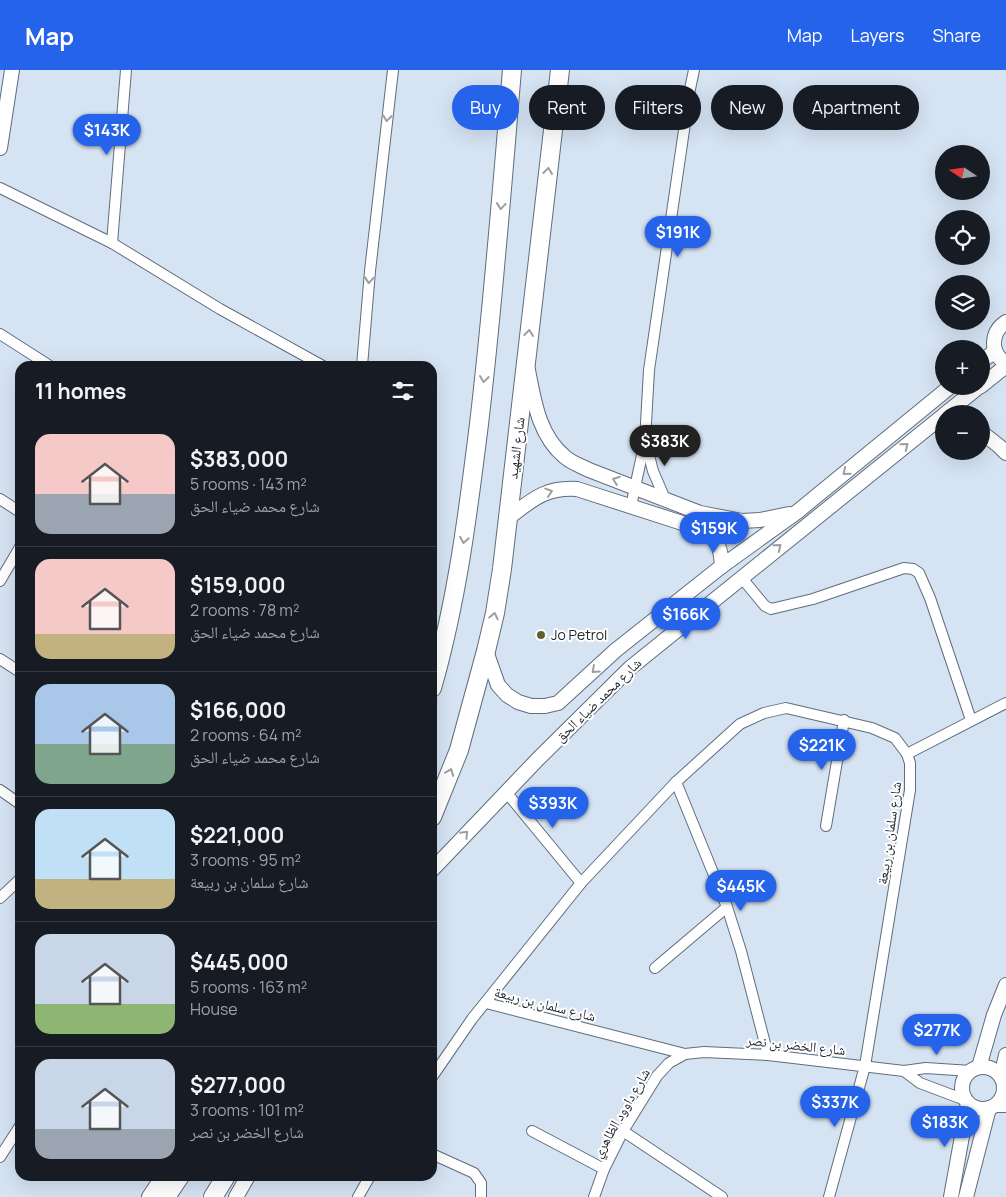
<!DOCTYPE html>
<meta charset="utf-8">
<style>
:root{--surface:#171b24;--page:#242831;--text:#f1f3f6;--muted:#9ea1a6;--line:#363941;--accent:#2563eb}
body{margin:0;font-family:Manrope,"Noto Naskh Arabic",sans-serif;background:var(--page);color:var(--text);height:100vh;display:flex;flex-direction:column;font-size:19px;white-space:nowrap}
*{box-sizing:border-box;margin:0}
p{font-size:16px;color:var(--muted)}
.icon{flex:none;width:28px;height:28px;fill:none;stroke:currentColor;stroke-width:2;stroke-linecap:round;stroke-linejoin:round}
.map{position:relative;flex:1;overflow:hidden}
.drawer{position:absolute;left:15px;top:291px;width:422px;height:820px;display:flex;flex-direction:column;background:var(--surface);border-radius:15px;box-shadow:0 5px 20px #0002}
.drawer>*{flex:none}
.hud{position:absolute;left:452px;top:15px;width:475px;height:45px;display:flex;gap:10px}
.needle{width:32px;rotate:283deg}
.controls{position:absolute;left:935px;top:75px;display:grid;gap:10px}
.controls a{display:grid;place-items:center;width:55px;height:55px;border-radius:50%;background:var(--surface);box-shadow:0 5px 20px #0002;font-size:25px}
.price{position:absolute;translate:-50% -42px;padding:0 11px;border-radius:18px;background:var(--accent);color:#fff;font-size:16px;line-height:32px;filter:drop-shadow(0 1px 2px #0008)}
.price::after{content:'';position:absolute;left:50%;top:30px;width:15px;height:11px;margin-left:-8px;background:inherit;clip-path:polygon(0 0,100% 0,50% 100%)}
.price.active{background:#222;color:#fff}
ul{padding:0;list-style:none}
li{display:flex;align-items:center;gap:15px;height:125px;padding:0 20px}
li+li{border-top:1px solid var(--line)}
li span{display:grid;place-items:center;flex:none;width:140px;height:100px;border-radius:15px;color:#555}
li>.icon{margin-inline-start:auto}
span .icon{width:60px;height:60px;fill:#fffc;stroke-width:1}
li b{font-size:21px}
h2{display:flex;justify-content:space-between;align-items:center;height:60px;padding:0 20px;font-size:21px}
.chip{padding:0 18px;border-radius:22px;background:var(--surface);box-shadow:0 5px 20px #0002;font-size:18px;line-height:45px}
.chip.active{background:var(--accent);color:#fff}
header{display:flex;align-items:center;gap:30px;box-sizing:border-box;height:70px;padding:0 25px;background:var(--accent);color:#fff}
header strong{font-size:24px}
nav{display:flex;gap:28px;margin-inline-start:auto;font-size:18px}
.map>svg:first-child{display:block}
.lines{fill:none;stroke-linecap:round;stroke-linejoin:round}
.street-casing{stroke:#606d7b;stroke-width:12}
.secondary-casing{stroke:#606d7b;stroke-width:16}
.highway-casing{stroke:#606d7b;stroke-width:20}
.street{stroke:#fff;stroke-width:10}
.secondary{stroke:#fff;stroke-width:14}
.highway{stroke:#fff;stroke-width:18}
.oneway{stroke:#9c9ea0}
.poi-dot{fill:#5e612f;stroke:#fff;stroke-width:2}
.labels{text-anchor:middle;stroke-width:4;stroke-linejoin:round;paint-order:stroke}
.street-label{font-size:14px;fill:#22272d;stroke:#fff}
.poi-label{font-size:14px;fill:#22272d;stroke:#fff;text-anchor:start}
</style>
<header>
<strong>Map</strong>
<nav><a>Map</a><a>Layers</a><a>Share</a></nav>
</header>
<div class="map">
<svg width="1006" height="1127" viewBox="0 0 1006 1127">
<rect width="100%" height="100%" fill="#d5e3f3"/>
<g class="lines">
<defs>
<g id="street">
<polyline points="0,118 112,173 220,239 323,296"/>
<polyline points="112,173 126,0"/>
<polyline points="0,264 50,296"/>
<polyline points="362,296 370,201 393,0"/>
<polyline points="646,374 653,401 665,429"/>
<polyline points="0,429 20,442"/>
<polyline points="631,436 645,371 649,300 690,19 694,0"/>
<polyline points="741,507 765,536 771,539 813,529 904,498 913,499 919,503 930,528 971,650"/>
<polyline points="0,511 20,477"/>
<polyline points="0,589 20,602"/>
<polyline points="907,684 1006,633"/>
<polyline points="676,712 727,837 741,881 768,985"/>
<polyline points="0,720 20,734"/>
<polyline points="506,722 581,813"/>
<polyline points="826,756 844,650"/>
<polyline points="0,828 20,809"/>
<polyline points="655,898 727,837"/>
<polyline points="486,933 685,984"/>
<polyline points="904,1001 920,1013 965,1030"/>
<polyline points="432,1007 472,949 581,813 676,712 740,654 764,643 786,638 872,658 895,668 907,684 910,693 910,720 865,996 829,1127"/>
<polyline points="993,1037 1006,1037"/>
<polyline points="532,1061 604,1099"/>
<polyline points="623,1061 722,1127"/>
<polyline points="432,1084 474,1103 481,1113 481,1127"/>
<polyline points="0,1087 20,1056"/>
<polyline points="358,1127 370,1106"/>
<polyline points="594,1127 604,1099 623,1061 657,1006 669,993 685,984 704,982 768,985 904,1001 926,998 971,1001"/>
</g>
<g id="secondary">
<polyline points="0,78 12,0"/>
<path d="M 1006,252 C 991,262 989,283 1006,293"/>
<polyline points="981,292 995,281"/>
<path d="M 528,300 C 534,331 539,366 565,387 C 572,393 581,396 589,400 L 700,443 L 742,451 L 760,450 L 789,444"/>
<polyline points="981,316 1006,296"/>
<polyline points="945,344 980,316"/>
<polyline points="981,362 999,376 1006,383"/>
<path d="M 508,448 C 532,430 545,417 577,419 L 704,460 C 718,469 721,479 722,496"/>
<polyline points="486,581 498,615 507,625 518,632 531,636 545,636 558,633 616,580 722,496 797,442 951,316"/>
<polyline points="432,800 538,689 630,598 944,345"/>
<polyline points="979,997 994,945 1006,915"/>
<circle cx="983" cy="1018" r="21"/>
<polyline points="1001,1007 1006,985"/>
<polyline points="149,1127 163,1106"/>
<polyline points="236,1127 248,1106"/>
<polyline points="951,1127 968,1033"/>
<polyline points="966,1127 989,1038"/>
</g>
<g id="highway">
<path d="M 432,618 C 457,531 468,443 479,354 C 493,236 502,118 512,0"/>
<polyline points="432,747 459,680 486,581 495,543 502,499 560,0"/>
<polyline points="166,1127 180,1106"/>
<polyline points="213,1127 226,1106"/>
</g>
</defs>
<use href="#street" class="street-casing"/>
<use href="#secondary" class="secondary-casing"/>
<use href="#highway" class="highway-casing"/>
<use href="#street" class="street"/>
<use href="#secondary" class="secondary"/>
<use href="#highway" class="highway"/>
</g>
<defs><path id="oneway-chevron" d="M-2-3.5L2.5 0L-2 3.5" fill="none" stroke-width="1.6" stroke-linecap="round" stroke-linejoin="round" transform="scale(1.25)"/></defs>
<g class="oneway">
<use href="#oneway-chevron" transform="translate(387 48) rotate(97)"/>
<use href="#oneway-chevron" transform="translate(548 101) rotate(-83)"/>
<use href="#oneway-chevron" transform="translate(501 136) rotate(95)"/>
<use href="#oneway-chevron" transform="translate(369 210) rotate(95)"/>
<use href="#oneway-chevron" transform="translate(529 263) rotate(-83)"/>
<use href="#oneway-chevron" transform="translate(484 309) rotate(97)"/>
<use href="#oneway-chevron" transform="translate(905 376) rotate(-39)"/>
<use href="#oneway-chevron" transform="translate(846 402) rotate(141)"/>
<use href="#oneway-chevron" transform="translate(616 410) rotate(-160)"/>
<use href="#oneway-chevron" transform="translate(549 422) rotate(-18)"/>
<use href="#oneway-chevron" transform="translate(464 470) rotate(99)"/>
<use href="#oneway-chevron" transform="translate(778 477) rotate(-39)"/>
<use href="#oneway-chevron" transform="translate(494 546) rotate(-78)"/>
<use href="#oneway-chevron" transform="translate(595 600) rotate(138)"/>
<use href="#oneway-chevron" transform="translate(450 702) rotate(-69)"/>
<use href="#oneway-chevron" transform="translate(465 764) rotate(-46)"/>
</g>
<circle class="poi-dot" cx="541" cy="565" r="5"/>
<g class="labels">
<g class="street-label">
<text transform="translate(516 378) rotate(-83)" y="5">شارع الشهيد</text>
<text transform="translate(598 630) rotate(-44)" y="5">شارع محمد ضياء الحق</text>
<text transform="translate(889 763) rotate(-82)" y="5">شارع سلمان بن ربيعة</text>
<text transform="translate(545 934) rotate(14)" y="5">شارع سلمان بن ربيعة</text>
<text transform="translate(796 975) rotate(6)" y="5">شارع الخضر بن نصر</text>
<text transform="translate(621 1043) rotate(-60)" y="5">شارع داوود الظاهري</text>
</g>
<g class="poi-label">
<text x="551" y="570">Jo Petrol</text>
</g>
</g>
</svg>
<div class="controls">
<a><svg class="needle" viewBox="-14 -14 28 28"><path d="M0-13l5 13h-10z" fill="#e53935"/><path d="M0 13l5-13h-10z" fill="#9ea1a6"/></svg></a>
<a><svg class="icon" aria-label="locate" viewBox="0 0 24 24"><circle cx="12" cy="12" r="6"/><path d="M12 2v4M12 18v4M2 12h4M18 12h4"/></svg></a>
<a><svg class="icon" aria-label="layers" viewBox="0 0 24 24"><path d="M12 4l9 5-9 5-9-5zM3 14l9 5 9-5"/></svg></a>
<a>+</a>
<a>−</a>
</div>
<b class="price" style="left:107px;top:86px">$143K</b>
<b class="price" style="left:678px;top:188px">$191K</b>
<b class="price active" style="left:665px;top:397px">$383K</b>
<b class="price" style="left:714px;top:484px">$159K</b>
<b class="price" style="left:686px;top:570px">$166K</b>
<b class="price" style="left:822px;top:701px">$221K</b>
<b class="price" style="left:553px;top:759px">$393K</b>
<b class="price" style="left:741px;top:842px">$445K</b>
<b class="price" style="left:937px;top:986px">$277K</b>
<b class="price" style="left:835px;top:1058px">$337K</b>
<b class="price" style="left:945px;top:1078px">$183K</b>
<div class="hud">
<a class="chip active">Buy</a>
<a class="chip">Rent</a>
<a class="chip">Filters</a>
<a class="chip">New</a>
<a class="chip">Apartment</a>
</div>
<section class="drawer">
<h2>11 homes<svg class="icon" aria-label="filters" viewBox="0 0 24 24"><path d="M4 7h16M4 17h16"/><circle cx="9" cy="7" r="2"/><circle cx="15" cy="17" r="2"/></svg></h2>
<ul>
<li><span style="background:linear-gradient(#f6c9c9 60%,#9aa5b1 0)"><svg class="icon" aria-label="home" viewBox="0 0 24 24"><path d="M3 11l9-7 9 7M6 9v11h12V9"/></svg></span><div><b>$383,000</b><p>5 rooms · 143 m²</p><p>شارع محمد ضياء الحق</p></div></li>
<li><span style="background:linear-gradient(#f6c9c9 75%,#c2b280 0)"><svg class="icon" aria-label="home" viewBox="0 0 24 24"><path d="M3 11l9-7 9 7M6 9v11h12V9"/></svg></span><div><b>$159,000</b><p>2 rooms · 78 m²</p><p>شارع محمد ضياء الحق</p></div></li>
<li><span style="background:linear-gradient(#a9c7e8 60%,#7fa58c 0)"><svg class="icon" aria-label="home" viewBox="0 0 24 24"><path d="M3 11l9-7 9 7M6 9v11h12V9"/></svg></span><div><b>$166,000</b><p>2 rooms · 64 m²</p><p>شارع محمد ضياء الحق</p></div></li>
<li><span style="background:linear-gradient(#bfe0f5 70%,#c2b280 0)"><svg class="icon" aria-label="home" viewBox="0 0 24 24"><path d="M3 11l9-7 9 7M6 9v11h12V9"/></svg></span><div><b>$221,000</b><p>3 rooms · 95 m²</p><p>شارع سلمان بن ربيعة</p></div></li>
<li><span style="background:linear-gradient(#c9d6e8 70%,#8fb573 0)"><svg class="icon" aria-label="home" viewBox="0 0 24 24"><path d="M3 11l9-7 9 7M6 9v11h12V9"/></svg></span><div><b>$445,000</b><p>5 rooms · 163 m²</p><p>House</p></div></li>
<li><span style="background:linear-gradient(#c9d6e8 70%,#9aa5b1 0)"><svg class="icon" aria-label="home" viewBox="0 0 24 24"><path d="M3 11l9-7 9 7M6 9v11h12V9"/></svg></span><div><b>$277,000</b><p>3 rooms · 101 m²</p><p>شارع الخضر بن نصر</p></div></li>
</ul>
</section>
</div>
